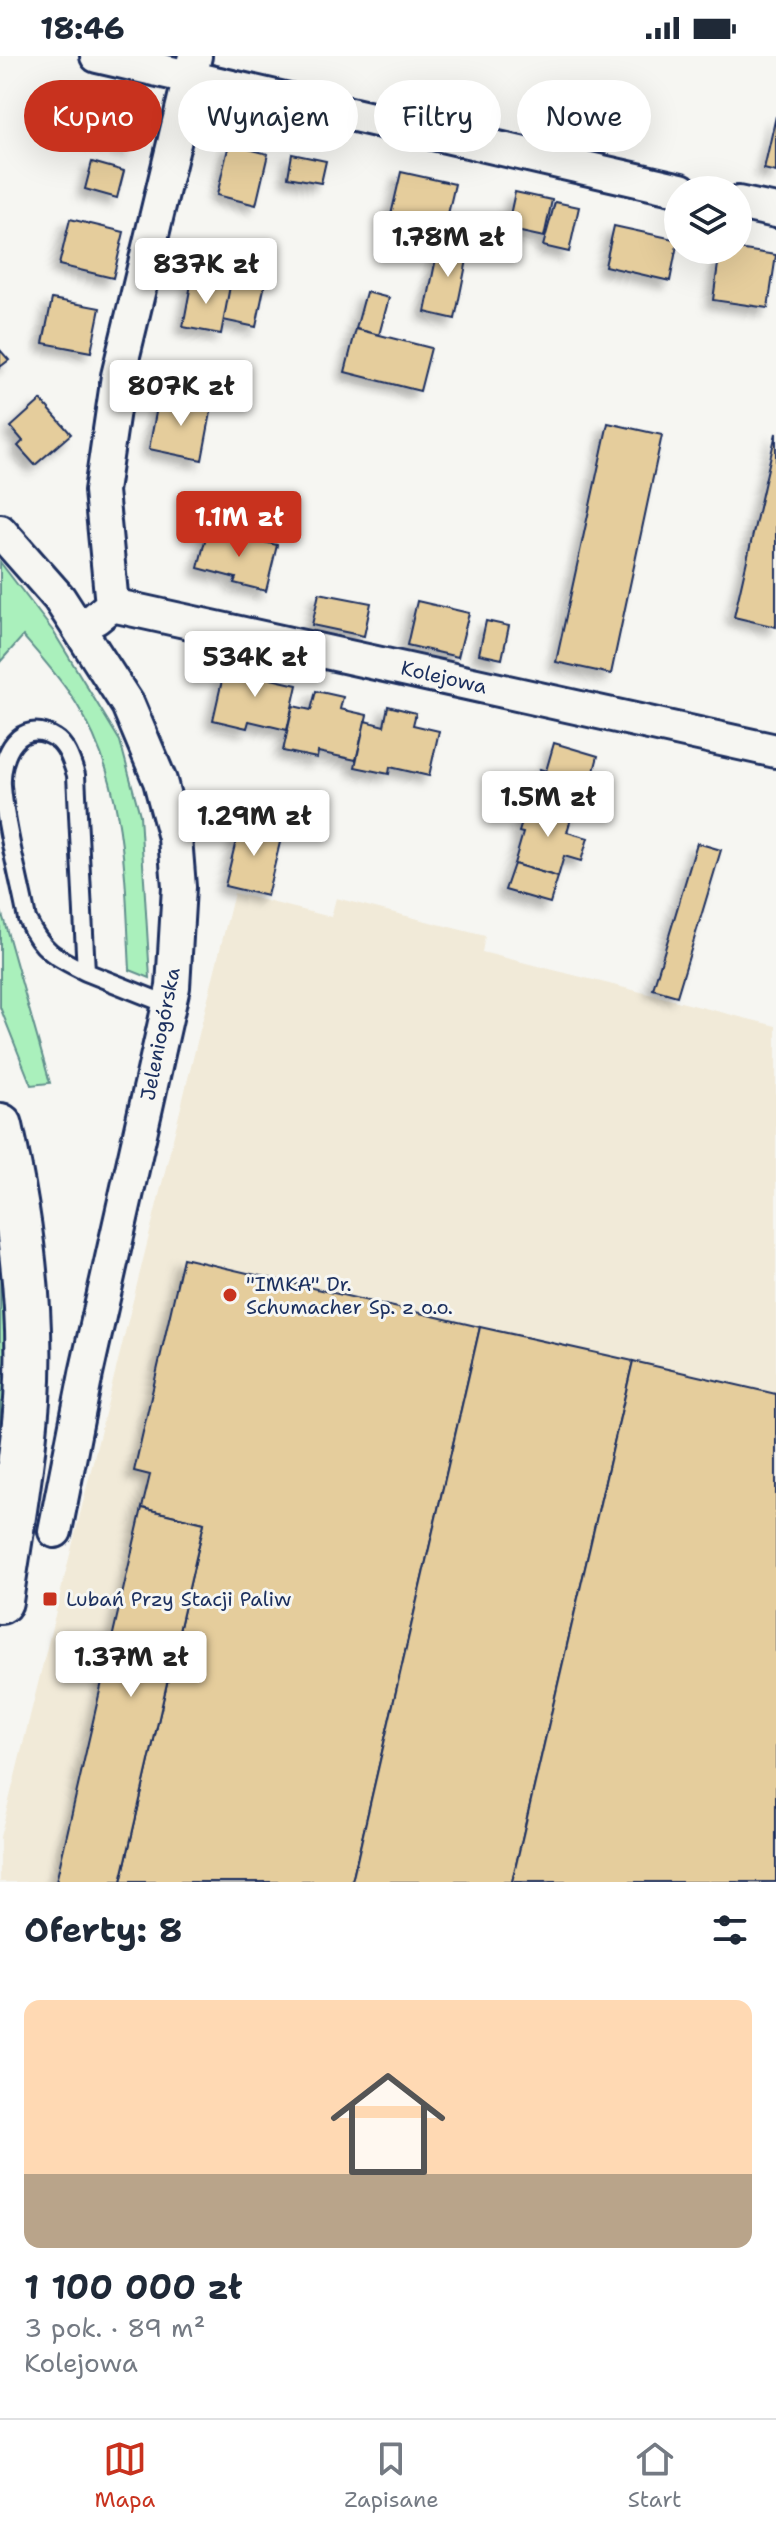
<!DOCTYPE html>
<html lang="pl">
<meta charset="utf-8">
<style>
:root{--surface:#fff;--page:#f2f2f3;--text:#1f2937;--muted:#747a83;--line:#e0e1e3;--accent:#c8321e}
body{margin:0;font-family:"Shantell Sans",sans-serif;background:var(--page);color:var(--text);height:100vh;display:flex;flex-direction:column;font-size:30px;white-space:nowrap}
*{box-sizing:border-box;margin:0}
p{font-size:26px;color:var(--muted)}
.icon{flex:none;width:44px;height:44px;fill:none;stroke:currentColor;stroke-width:2;stroke-linecap:round;stroke-linejoin:round}
.map{position:relative;height:1826px;overflow:hidden}
.sheet{display:flex;flex-direction:column;background:var(--surface);flex:1}
.sheet>*{flex:none}
.top-card{position:absolute;left:24px;top:24px;width:728px;height:72px;display:flex;gap:16px}
.tools{position:absolute;left:664px;top:120px;display:grid;gap:16px}
.tools a{display:grid;place-items:center;width:88px;height:88px;border-radius:50%;background:var(--surface);box-shadow:0 8px 32px #0002;font-size:40px}
.price{position:absolute;translate:-50% -68px;padding:0 18px;border-radius:8px;background:#fff;color:#222;font-size:26px;line-height:52px;filter:drop-shadow(0 2px 4px #0008)}
.price::after{content:'';position:absolute;left:50%;top:48px;width:24px;height:18px;margin-left:-12px;background:inherit;clip-path:polygon(0 0,100% 0,50% 100%)}
.price.active{background:var(--accent);color:#fff}
ul{padding:0;list-style:none}
li{display:grid;align-content:center;gap:16px;height:424px;padding:0 24px}
li+li{border-top:2px solid var(--line)}
li span{display:grid;place-items:center;height:248px;border-radius:16px;color:#555}
li>.icon{margin-inline-start:auto}
span .icon{width:144px;height:144px;fill:#fffc;stroke-width:1}
li b{font-size:34px}
h2{display:flex;justify-content:space-between;align-items:center;height:96px;padding:0 24px;font-size:34px}
.pill{padding:0 28px;border-radius:36px;background:var(--surface);box-shadow:0 8px 32px #0002;font-size:28px;line-height:72px}
.pill.active{background:var(--accent);color:#fff}
.status{display:flex;justify-content:space-between;align-items:center;height:56px;padding:0 40px;background:var(--surface);direction:ltr}
.status svg{height:22px;fill:currentColor}
.tab-bar{display:flex;justify-content:space-around;align-items:center;height:112px;border-top:2px solid var(--line);background:var(--surface);font-size:22px;color:var(--muted)}
.tab-bar a{display:grid;justify-items:center;gap:4px}
.tab-bar .active{color:var(--accent)}
.map>svg:first-child{display:block}
.built{fill:#f1ead8}
.green{fill:#aaf0bc;stroke:#62908d;stroke-width:2}
.building{fill:#e5cd9c;stroke:#1b2f5e;stroke-width:2;filter:url(#shadow)}
.lines{fill:none;stroke-linecap:round;stroke-linejoin:round}
.service-casing{stroke:#1b2f5e;stroke-width:22}
.minor-casing{stroke:#1b2f5e;stroke-width:38}
.primary-casing{stroke:#1b2f5e;stroke-width:50}
.service{stroke:#f6f6f2;stroke-width:16}
.minor{stroke:#f6f6f2;stroke-width:32}
.primary{stroke:#f6f6f2;stroke-width:44}
.poi-dot{fill:#c8321e;stroke:#f6f6f2;stroke-width:3}
.labels{text-anchor:middle;stroke-width:6;stroke-linejoin:round;paint-order:stroke}
.street-label{font-size:20px;fill:#1b2f5e;stroke:#f6f6f2}
.poi-label{font-size:20px;fill:#1b2f5e;stroke:#f6f6f2;text-anchor:start}
</style>
<div class="status"><b>18:46</b><svg viewBox="0 0 49 12"><path d="M0 12V9h3v3zM5 12V6h3v6zM10 12V3h3v9zM15 12V0h3v12zM26 1h20v11H26zM47 4h2v5h-2z"/></svg></div>
<div class="map">
<svg width="776" height="1826" viewBox="0 0 776 1826">
<defs>
<filter id="shadow"><feDropShadow dx="-7" dy="7" stdDeviation="4" flood-color="#0004"/></filter>
</defs>
<rect width="100%" height="100%" fill="#f6f6f2"/>
<filter id="ink" filterUnits="userSpaceOnUse"><feTurbulence type="fractalNoise" baseFrequency=".0125" numOctaves="2"/><feDisplacementMap in="SourceGraphic" scale="16" xChannelSelector="R" yChannelSelector="G"/><feConvolveMatrix kernelMatrix="1 2 1 2 8 2 1 2 1" color-interpolation-filters="sRGB"/></filter>
<g filter="url(#ink)">
<polygon class="built" points="234,837 331,861 336,842 485,880 482,896 776,970 776,1826 0,1826 0,1781"/>
<g class="green">
<path d="M 0,506 L 53,575 L 120,685 L 140,759 L 150,922 L 130,914 C 125,824 127,727 76,647 C 61,623 42,602 23,580 L 0,606 Z"/>
<polygon points="0,852 5,868 50,1027 31,1029 0,951"/>
<polygon points="0,1169 6,1206 7,1366 0,1370"/>
</g>
<g class="building">
<polygon points="64,38 140,55 131,93 55,75"/>
<polygon points="776,60 776,116 764,113"/>
<polygon points="229,88 268,98 256,149 217,139"/>
<polygon points="292,98 326,105 321,127 288,121"/>
<polygon points="92,106 124,115 117,142 85,133"/>
<polygon points="401,116 455,128 445,171 391,159"/>
<polygon points="515,136 552,144 544,181 507,173"/>
<polygon points="555,146 579,151 569,196 543,190"/>
<polygon points="70,163 124,176 113,222 59,209"/>
<polygon points="614,170 678,184 670,225 605,210"/>
<polygon points="440,183 470,189 455,263 425,256"/>
<polygon points="738,193 776,199 768,252 713,244 720,194"/>
<polygon points="234,206 268,213 256,271 223,264"/>
<polygon points="192,223 230,230 221,278 183,271"/>
<polygon points="366,236 389,242 379,279 356,273"/>
<polygon points="52,243 100,252 91,296 43,287"/>
<polygon points="356,273 431,292 420,335 345,316"/>
<polygon points="0,294 9,304 0,311"/>
<polygon points="159,341 212,351 202,404 149,393"/>
<polygon points="41,344 71,378 35,409 18,390 23,385 11,371"/>
<polygon points="608,367 662,379 611,618 556,606"/>
<polygon points="776,377 776,571 734,561"/>
<polygon points="208,473 277,489 266,535 234,527 236,522 198,512"/>
<polygon points="319,537 371,547 364,580 312,569"/>
<polygon points="417,545 469,557 458,601 407,589"/>
<polygon points="486,565 509,570 502,603 479,598"/>
<polygon points="246,604 274,610 271,623 297,629 287,674 249,665 247,672 213,664 223,620 242,624"/>
<polygon points="316,635 343,641 340,653 367,659 356,704 318,696 317,702 283,695 293,650 311,654"/>
<polygon points="388,650 416,657 413,669 439,675 429,720 390,711 389,718 355,711 365,665 384,670"/>
<polygon points="554,687 598,700 593,719 609,723 602,746 580,739 575,757 531,743 540,713 546,715"/>
<polygon points="529,743 573,756 567,776 588,782 581,805 564,800 558,821 514,808 523,777 519,776"/>
<polygon points="241,764 283,774 267,840 225,830"/>
<polygon points="697,787 721,794 677,940 653,933"/>
<polygon points="514,808 558,821 550,847 505,834"/>
<polygon points="183,1202 480,1271 352,1826 121,1826 204,1467 142,1452 150,1419 134,1415"/>
<polygon points="480,1271 633,1305 512,1826 352,1826"/>
<polygon points="633,1305 776,1338 776,1826 512,1826"/>
<polygon points="142,1452 204,1467 121,1826 56,1826"/>
</g>
<g class="lines">
<defs>
<path id="service" d="M 86,916 C 55,901 42,895 27,863 C 19,821 5,771 2,730 C 0,699 20,660 55,682 C 67,689 72,707 76,719 L 86,916 L 169,949"/>
<g id="minor">
<polyline points="97,0 681,134"/>
<polyline points="738,147 776,155"/>
<polyline points="0,475 59,542 128,649 160,725 175,782 179,831 173,931 86,1318 55,1475"/>
<polyline points="112,549 776,695"/>
<polyline points="96,562 112,549 101,435 118,320 195,0"/>
</g>
<path id="primary" d="M 0,1070 C 20,1159 33,1252 27,1344 C 22,1411 10,1478 0,1545"/>
</defs>
<use href="#service" class="service-casing"/>
<use href="#minor" class="minor-casing"/>
<use href="#primary" class="primary-casing"/>
<use href="#service" class="service"/>
<use href="#minor" class="minor"/>
<use href="#primary" class="primary"/>
</g>
</g>
<g class="poi-dot">
<circle cx="230" cy="1239" r="8"/>
<rect x="42" y="1535" width="16" height="16" rx="4"/>
</g>
<g class="labels">
<g class="street-label">
<text transform="translate(444 621) rotate(13)" y="7">Kolejowa</text>
<text transform="translate(160 978) rotate(-79)" y="7">Jeleniogórska</text>
</g>
<g class="poi-label">
<text x="246" y="1235">"IMKA" Dr.<tspan x="246" dy="23">Schumacher Sp. z o.o.</tspan></text>
<text x="66" y="1550">Lubań Przy Stacji Paliw</text>
</g>
</g>
</svg>
<div class="tools">
<a><svg class="icon" aria-label="layers" viewBox="0 0 24 24"><path d="M12 4l9 5-9 5-9-5zM3 14l9 5 9-5"/></svg></a>
</div>
<b class="price" style="left:448px;top:223px">1.78M zł</b>
<b class="price" style="left:206px;top:250px">837K zł</b>
<b class="price" style="left:181px;top:372px">807K zł</b>
<b class="price active" style="left:239px;top:503px">1.1M zł</b>
<b class="price" style="left:255px;top:643px">534K zł</b>
<b class="price" style="left:548px;top:783px">1.5M zł</b>
<b class="price" style="left:254px;top:802px">1.29M zł</b>
<b class="price" style="left:131px;top:1643px">1.37M zł</b>
<div class="top-card">
<a class="pill active">Kupno</a>
<a class="pill">Wynajem</a>
<a class="pill">Filtry</a>
<a class="pill">Nowe</a>
</div>
</div>
<section class="sheet">
<h2>Oferty: 8<svg class="icon" aria-label="filters" viewBox="0 0 24 24"><path d="M4 7h16M4 17h16"/><circle cx="9" cy="7" r="2"/><circle cx="15" cy="17" r="2"/></svg></h2>
<ul>
<li><span style="background:linear-gradient(#ffd9b3 70%,#b9a48a 0)"><svg class="icon" aria-label="home" viewBox="0 0 24 24"><path d="M3 11l9-7 9 7M6 9v11h12V9"/></svg></span><div><b>1 100 000 zł</b><p>3 pok. · 89 m²</p><p>Kolejowa</p></div></li>
</ul>
</section>
<nav class="tab-bar">
<a class="active"><svg class="icon" aria-label="map" viewBox="0 0 24 24"><path d="M3 6l6-2 6 2 6-2v14l-6 2-6-2-6 2zM9 4v14M15 6v14"/></svg>Mapa</a>
<a><svg class="icon" aria-label="saved" viewBox="0 0 24 24"><path d="M7 4h10v16l-5-4-5 4z"/></svg>Zapisane</a>
<a><svg class="icon" aria-label="home" viewBox="0 0 24 24"><path d="M3 11l9-7 9 7M6 9v11h12V9"/></svg>Start</a>
</nav>
